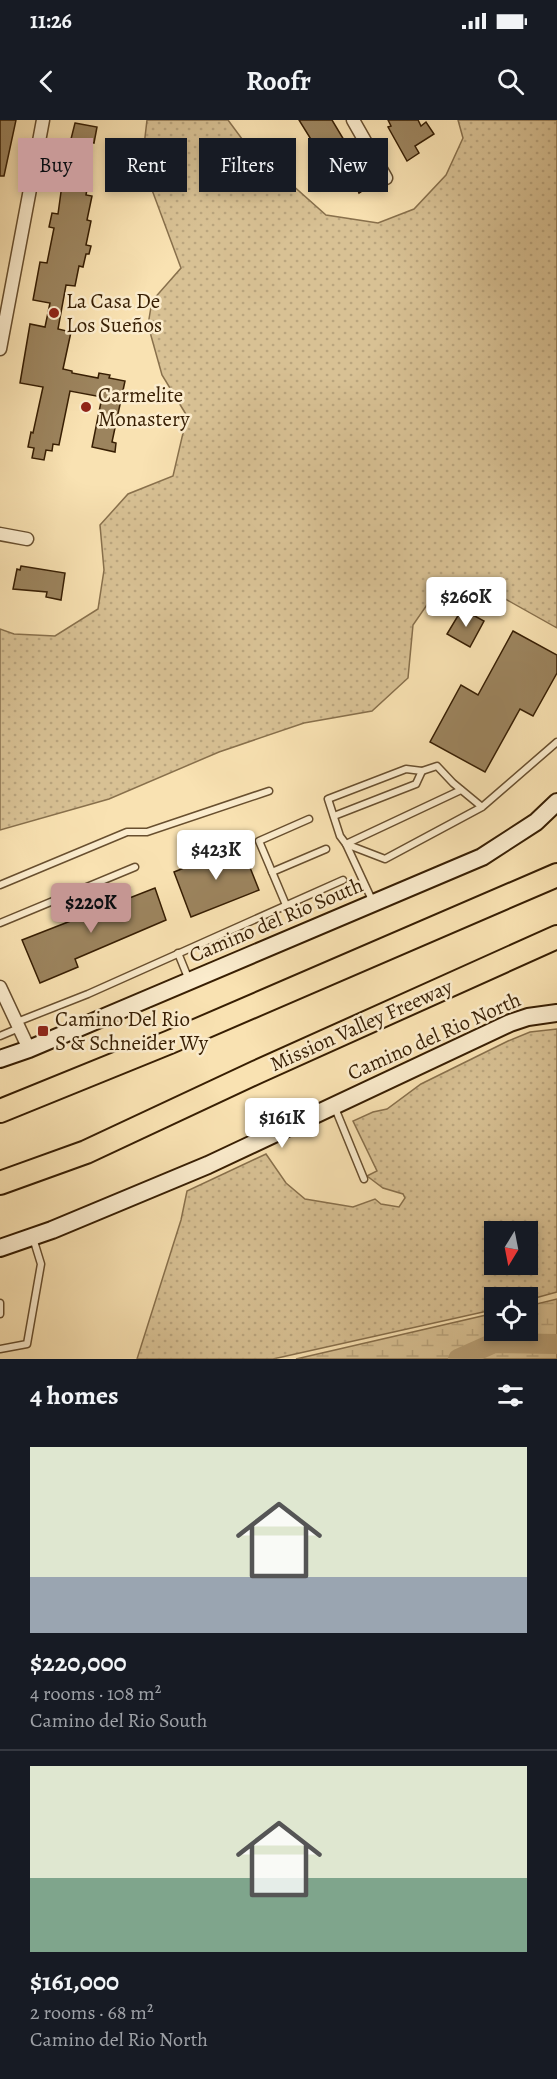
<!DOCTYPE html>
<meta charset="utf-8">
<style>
:root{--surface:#171b24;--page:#20242c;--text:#f1f3f6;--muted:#9ea1a6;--line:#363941;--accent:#c59692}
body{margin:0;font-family:Alegreya,serif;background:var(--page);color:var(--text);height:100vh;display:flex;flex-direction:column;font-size:22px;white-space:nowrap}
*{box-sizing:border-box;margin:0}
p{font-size:20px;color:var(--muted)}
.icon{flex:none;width:33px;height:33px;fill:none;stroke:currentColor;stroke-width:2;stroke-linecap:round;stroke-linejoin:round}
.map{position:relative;height:1239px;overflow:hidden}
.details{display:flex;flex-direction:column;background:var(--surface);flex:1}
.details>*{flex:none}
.guide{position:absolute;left:18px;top:18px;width:522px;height:54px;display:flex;gap:12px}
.needle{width:39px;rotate:190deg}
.buttons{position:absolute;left:484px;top:1101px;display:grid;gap:12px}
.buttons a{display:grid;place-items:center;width:54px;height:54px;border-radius:0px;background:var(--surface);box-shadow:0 3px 9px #0003;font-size:30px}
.price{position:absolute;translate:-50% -51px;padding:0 14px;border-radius:6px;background:#fff;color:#222;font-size:20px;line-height:39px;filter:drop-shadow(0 2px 3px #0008)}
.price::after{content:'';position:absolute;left:50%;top:36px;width:18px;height:14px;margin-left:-9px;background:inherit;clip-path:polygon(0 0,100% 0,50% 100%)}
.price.active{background:var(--accent);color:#111}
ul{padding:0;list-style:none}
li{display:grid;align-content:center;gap:12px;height:318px;padding:0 30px}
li+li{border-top:2px solid var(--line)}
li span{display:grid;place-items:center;height:186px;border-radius:0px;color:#555}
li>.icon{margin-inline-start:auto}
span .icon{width:108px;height:108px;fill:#fffc;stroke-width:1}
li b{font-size:26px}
h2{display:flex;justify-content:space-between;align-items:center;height:72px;padding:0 30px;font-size:26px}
.pill{padding:0 21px;border-radius:0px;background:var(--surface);box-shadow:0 3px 9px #0003;font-size:21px;line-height:54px}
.pill.active{background:var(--accent);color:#111}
.status{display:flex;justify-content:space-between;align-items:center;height:42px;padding:0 30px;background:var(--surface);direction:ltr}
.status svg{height:16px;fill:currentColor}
header{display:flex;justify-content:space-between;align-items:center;height:78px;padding:0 30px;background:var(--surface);font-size:27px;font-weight:700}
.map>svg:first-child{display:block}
.grass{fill:url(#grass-dots);stroke:#88704c;stroke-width:1.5;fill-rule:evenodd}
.wetland{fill:url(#wetland-marsh);stroke:#88704c;stroke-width:1.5}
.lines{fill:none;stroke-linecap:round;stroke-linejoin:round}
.river{stroke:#b79f76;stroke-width:20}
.building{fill:#9c845e;stroke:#371e03;stroke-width:1.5}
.lane-casing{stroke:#684f2f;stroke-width:9}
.street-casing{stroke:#684f2f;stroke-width:15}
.secondary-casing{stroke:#371e03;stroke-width:20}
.highway-casing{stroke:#371e03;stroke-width:26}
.lane{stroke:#fbeccd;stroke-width:6}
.street{stroke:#fbeccd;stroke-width:12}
.secondary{stroke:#fbeccd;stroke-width:16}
.highway{stroke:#f9e2b2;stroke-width:22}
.poi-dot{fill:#8f2418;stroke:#fbeccd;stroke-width:2}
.labels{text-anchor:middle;stroke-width:5;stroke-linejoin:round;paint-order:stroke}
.poi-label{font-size:21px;fill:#371e03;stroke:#fbeccd;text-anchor:start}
.street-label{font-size:21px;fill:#371e03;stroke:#fbeccd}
</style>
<div class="status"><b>11:26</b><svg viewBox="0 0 49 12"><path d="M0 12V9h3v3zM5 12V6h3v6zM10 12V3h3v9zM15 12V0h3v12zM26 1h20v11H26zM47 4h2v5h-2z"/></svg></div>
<header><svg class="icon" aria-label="back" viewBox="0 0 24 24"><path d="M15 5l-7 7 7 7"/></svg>Roofr<svg class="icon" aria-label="search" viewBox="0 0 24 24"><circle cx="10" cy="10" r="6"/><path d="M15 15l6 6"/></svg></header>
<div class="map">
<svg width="557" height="1239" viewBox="0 0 557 1239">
<defs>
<pattern id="grass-dots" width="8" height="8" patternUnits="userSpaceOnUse" patternTransform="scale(1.5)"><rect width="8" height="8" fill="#d8c194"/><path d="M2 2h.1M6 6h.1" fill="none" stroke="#baa57e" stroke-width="1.8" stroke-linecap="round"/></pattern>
<pattern id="wetland-marsh" width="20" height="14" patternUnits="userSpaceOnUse" patternTransform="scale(1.5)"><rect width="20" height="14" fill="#d8c194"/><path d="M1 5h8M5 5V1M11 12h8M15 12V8" fill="none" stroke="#baa57e"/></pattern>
</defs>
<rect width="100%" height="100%" fill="#f9e2b2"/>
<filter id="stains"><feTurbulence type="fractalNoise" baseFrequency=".00333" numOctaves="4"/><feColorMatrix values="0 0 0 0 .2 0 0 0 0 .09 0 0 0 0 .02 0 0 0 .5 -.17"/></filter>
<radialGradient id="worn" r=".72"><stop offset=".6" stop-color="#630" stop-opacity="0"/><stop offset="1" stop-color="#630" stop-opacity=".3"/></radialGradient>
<g class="grass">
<polygon points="147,0 228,0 245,23 326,95 378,103 414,89 446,55 463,18 458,0 557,0 557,508 500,476 442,463 413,505 408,558 372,591 304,603 219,632 109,679 0,710 0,509 14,514 55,516 98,489 104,450 100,405 128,374 173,356 187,296 162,255 148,205 152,181 181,148 142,43"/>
<path d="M 557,909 L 557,1172 L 528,1180 L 528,1178 L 495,1178 L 495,1190 L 492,1190 L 273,1239 L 137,1239 L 181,1100 L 187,1071 L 266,1034 L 286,1063 L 305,1079 L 353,1087 L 375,1079 L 381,1084 L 399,1087 L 405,1078 L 403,1074 L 383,1068 L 367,1056 L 377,1051 L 353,1001 L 373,992 L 387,989 L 421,964 L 508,921 L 530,912 ZM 495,1112 L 528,1112 L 528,1144 L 495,1144 Z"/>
</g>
<polygon class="wetland" points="557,1179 557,1239 296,1239 495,1193 495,1210 528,1210 528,1186"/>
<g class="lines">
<polyline class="river" points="458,1239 494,1223 557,1224"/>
</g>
<g class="building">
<polygon points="0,0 16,0 4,56 0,56"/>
<polygon points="299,0 332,0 371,65 359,73 356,65 351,67 341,47 333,52 314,20 312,21"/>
<polygon points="388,0 418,0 421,6 426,2 434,14 415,26 419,33 407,41 388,7 391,6"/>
<polygon points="75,3 97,7 94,23 90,22 84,51 90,52 86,75 92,76 87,100 91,101 86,125 91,126 89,134 86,134 83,147 79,146 75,166 66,165 58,209 71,212 63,249 72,251 72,253 98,258 99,253 110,255 109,258 125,261 112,322 116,323 115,332 92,327 102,277 70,271 59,325 53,324 52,331 46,330 44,340 32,338 34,328 28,327 31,312 33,313 43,267 20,263 30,204 45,207 50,183 33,180 40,142 47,143 54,108 49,107 52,93 58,94 65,43"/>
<polygon points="21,446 65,453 61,480 46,477 47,472 13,469 17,449 20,450"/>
<polygon points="462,489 484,501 470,527 447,514"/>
<polygon points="513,511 557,535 557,553 533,596 520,589 485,652 430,622 461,565 478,575"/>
<polygon points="241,725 259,770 191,797 174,752"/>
<polygon points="155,768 166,800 75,839 78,847 40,863 22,820"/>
</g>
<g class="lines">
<defs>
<g id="lane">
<polyline points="482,687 453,663 437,646 422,651 406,649 328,679 340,716 346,724 385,739 482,687 557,622"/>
<polyline points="334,696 416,664 422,651"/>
<polyline points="272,752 326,729"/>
<polyline points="0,765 127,712 147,712 269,671"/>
<polyline points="372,780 346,724 461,670"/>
<polyline points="286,785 259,721 309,699"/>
<polyline points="0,803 135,747"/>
<polyline points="178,833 189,860"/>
<polyline points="17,902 88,874 343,760"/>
<polyline points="0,916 19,908"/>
<polyline points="335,988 364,1059"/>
<polyline points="0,1183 0,1194"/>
<polyline points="0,1229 27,1224 41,1144 33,1118"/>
</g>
<g id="street">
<polyline points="353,0 386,58"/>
<polyline points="0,229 43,0"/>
<polyline points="0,414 27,419"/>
<polyline points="0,867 29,929"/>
</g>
<g id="secondary">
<polyline points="0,939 29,929 482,737 536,702 557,682"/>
<polyline points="0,1128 52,1110 208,1045 510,903 528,897 557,893"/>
</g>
<g id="highway">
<polyline points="0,991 170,922 557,755"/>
<polyline points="0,1063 86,1032 257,952 557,817"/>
</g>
</defs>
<use href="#lane" class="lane-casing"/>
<use href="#street" class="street-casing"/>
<use href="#secondary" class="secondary-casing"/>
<use href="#highway" class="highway-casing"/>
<use href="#lane" class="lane"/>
<use href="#street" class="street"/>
<use href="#secondary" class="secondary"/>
<use href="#highway" class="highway"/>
</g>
<g class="poi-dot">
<circle cx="54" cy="193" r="6"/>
<circle cx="86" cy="287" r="6"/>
<rect x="37" y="905" width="12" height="12" rx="3"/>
</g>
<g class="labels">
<g class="poi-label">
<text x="66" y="188">La Casa De<tspan x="66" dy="24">Los Sueños</tspan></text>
<text x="98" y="282">Carmelite<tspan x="98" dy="24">Monastery</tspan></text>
<text x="55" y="906">Camino Del Rio<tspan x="55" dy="24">S &amp; Schneider Wy</tspan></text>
</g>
<g class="street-label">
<text transform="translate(276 800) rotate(-23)" y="7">Camino del Rio South</text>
<text transform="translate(361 905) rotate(-24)" y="7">Mission Valley Freeway</text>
<text transform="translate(434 916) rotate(-24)" y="7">Camino del Rio North</text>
</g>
</g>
<rect width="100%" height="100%" filter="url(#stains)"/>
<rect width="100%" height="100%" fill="url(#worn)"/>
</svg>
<div class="buttons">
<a><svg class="needle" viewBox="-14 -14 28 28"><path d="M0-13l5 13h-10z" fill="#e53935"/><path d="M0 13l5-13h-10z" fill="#9ea1a6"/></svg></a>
<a><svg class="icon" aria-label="locate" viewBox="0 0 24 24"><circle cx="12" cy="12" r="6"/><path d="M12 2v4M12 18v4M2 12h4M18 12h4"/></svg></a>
</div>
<b class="price" style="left:466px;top:508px">$260K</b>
<b class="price" style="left:216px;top:761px">$423K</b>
<b class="price active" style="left:91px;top:814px">$220K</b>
<b class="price" style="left:282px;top:1029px">$161K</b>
<div class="guide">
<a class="pill active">Buy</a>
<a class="pill">Rent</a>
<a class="pill">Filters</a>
<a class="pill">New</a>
</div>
</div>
<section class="details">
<h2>4 homes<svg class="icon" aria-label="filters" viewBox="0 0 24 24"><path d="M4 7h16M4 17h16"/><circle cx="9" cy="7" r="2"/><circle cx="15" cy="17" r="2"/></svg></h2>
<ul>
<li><span style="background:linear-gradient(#dfe7d0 70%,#9aa5b1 0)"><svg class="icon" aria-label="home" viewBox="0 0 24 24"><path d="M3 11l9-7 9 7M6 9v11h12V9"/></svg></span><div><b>$220,000</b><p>4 rooms · 108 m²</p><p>Camino del Rio South</p></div></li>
<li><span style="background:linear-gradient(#dfe7d0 60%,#7fa58c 0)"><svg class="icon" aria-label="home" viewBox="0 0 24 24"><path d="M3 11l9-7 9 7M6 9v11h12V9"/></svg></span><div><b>$161,000</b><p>2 rooms · 68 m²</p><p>Camino del Rio North</p></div></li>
</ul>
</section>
